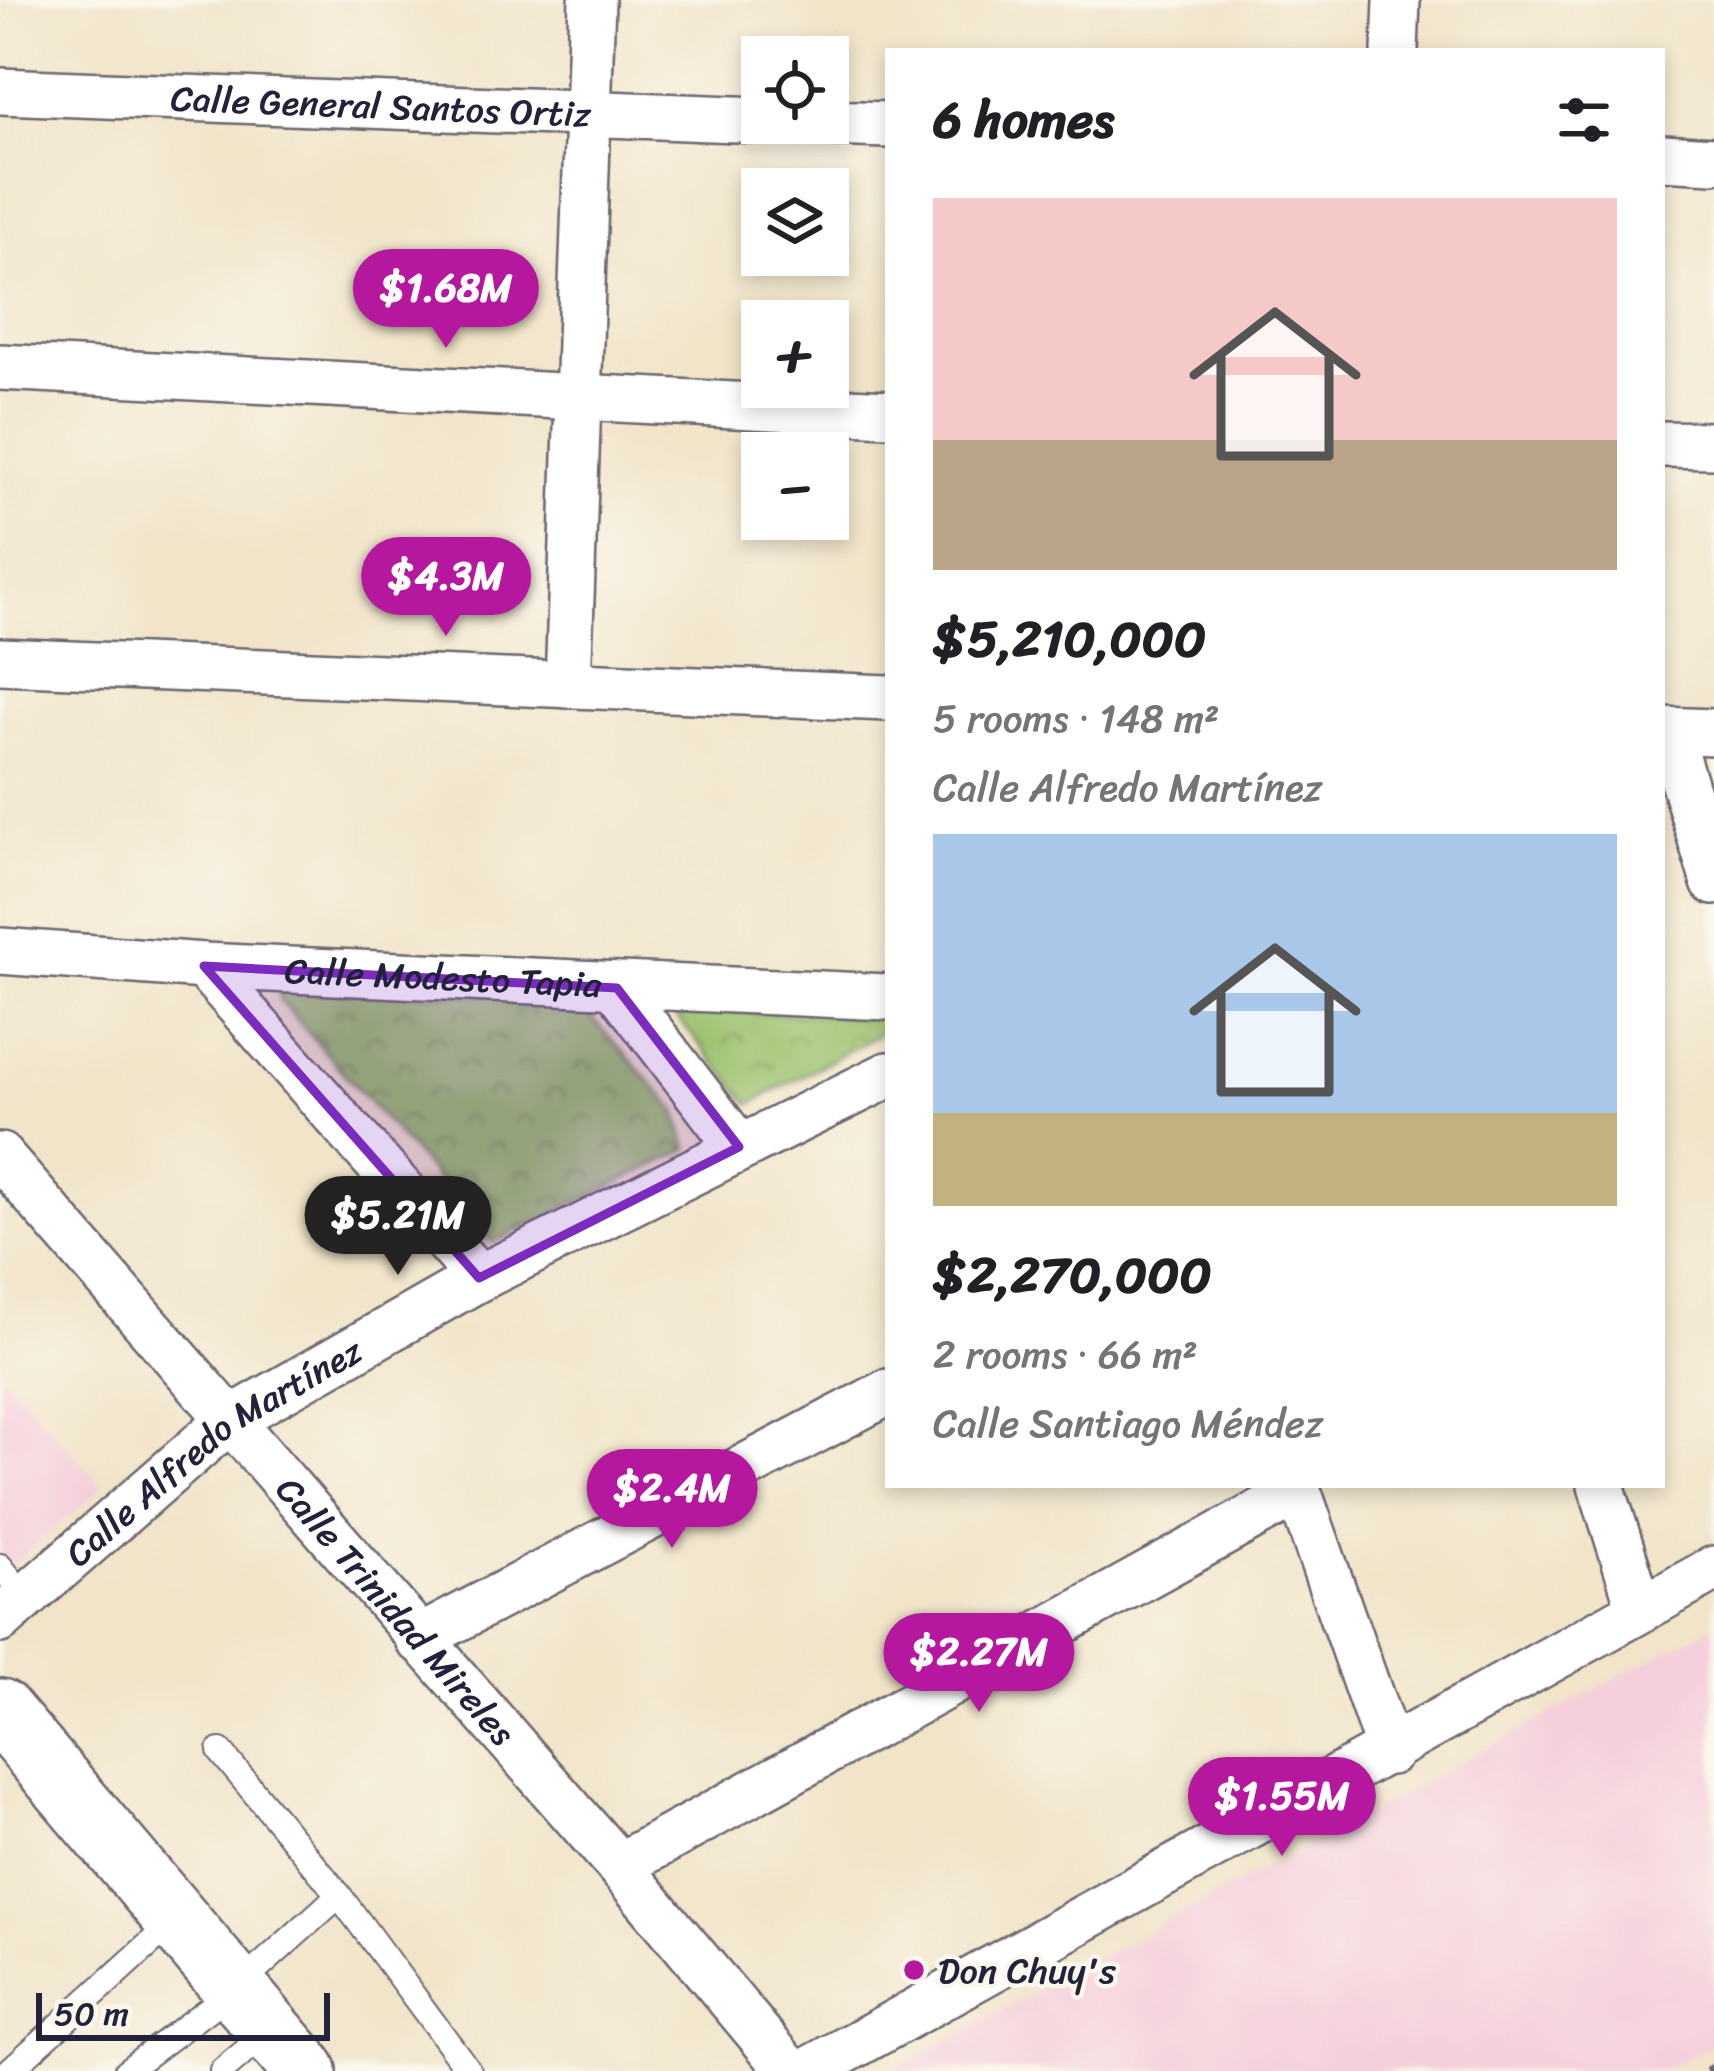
<!DOCTYPE html>
<meta charset="utf-8">
<style>
:root{--surface:#fff;--page:#f6f6f6;--text:#202124;--muted:#757577;--accent:#b5179e}
body{margin:0;font-family:Sriracha,sans-serif;background:var(--page);color:var(--text);height:100vh;display:flex;flex-direction:column;font-size:45px;white-space:nowrap}
*{box-sizing:border-box;margin:0}
p{font-size:39px;color:var(--muted)}
.icon{flex:none;width:66px;height:66px;fill:none;stroke:currentColor;stroke-width:2;stroke-linecap:round;stroke-linejoin:round}
.map{position:relative;flex:1;overflow:hidden}
.details{position:absolute;left:885px;top:48px;width:780px;height:1440px;display:flex;flex-direction:column;background:var(--surface);border-radius:0px;box-shadow:0 6px 18px #0003}
.details>*{flex:none}
.fabs{position:absolute;left:741px;top:36px;display:grid;gap:24px}
.fabs a{display:grid;place-items:center;width:108px;height:108px;border-radius:0px;background:var(--surface);box-shadow:0 6px 18px #0003;font-size:60px}
.scale{position:absolute;left:36px;bottom:30px;width:294px;box-sizing:border-box;padding-left:12px;border:6px solid #22223b;border-top:0;font-size:33px;line-height:42px;white-space:nowrap;color:#22223b;-webkit-text-stroke:9px #fbf7ec;paint-order:stroke}
.price{position:absolute;translate:-50% -102px;padding:0 27px;border-radius:42px;background:var(--accent);color:#fff;font-size:39px;line-height:78px;filter:drop-shadow(0 3px 6px #0008)}
.price::after{content:'';position:absolute;left:50%;top:72px;width:36px;height:27px;margin-left:-18px;background:inherit;clip-path:polygon(0 0,100% 0,50% 100%)}
.price.active{background:#222;color:#fff}
ul{padding:0;list-style:none}
li{display:grid;align-content:center;gap:24px;height:636px;padding:0 48px}
li span{display:grid;place-items:center;height:372px;border-radius:0px;color:#555}
li>.icon{margin-inline-start:auto}
span .icon{width:216px;height:216px;fill:#fffc;stroke-width:1}
li b{font-size:51px}
h2{display:flex;justify-content:space-between;align-items:center;height:144px;padding:0 48px;font-size:51px}
.map>svg:first-child{display:block}
.built{fill:#f5cfdb}
.park{fill:url(#park-crowns);stroke:#5e7153;stroke-width:3}
.lines{fill:none;stroke-linecap:round;stroke-linejoin:round}
.lane-casing{stroke:#6a666d;stroke-width:28}
.street-casing{stroke:#6a666d;stroke-width:50}
.secondary-casing{stroke:#6a666d;stroke-width:68}
.path{stroke:#6a666d;stroke-width:8;stroke-dasharray:9 9;stroke-linecap:butt}
.lane{stroke:#fff;stroke-width:24}
.street{stroke:#fff;stroke-width:45}
.secondary{stroke:#fff;stroke-width:63}
.marked{fill:#7b2cbf;fill-opacity:0.2;stroke:#7b2cbf;stroke-width:9;stroke-linejoin:round}
.poi-dot{fill:#b5179e;stroke:#fbf7ec;stroke-width:4.5}
.labels{text-anchor:middle;stroke-width:9;stroke-linejoin:round;paint-order:stroke}
.street-label{font-size:36px;fill:#22223b;stroke:#fbf7ec}
.poi-label{font-size:36px;fill:#22223b;stroke:#fbf7ec;text-anchor:start}
</style>
<div class="map">
<svg width="1714" height="2071" viewBox="0 0 1714 2071">
<defs>
<pattern id="park-crowns" width="20" height="18" patternUnits="userSpaceOnUse" patternTransform="scale(3)"><rect width="20" height="18" fill="#9ac06b"/><path d="M2 6a3 3 0 1 1 6 0M12 15a3 3 0 1 1 6 0" fill="none" stroke="#7d9c59"/></pattern>
</defs>
<rect width="100%" height="100%" fill="#fbf7ec"/>
<filter id="ink" filterUnits="userSpaceOnUse"><feTurbulence type="fractalNoise" baseFrequency=".00833" numOctaves="2"/><feDisplacementMap in="SourceGraphic" scale="24" xChannelSelector="R" yChannelSelector="G"/><feConvolveMatrix kernelMatrix="1 2 1 2 8 2 1 2 1" color-interpolation-filters="sRGB"/></filter>
<filter id="wash" filterUnits="userSpaceOnUse"><feTurbulence type="fractalNoise" baseFrequency=".004" numOctaves="4" result="noise"/><feDisplacementMap in="SourceGraphic" scale="48" xChannelSelector="R" yChannelSelector="G"/><feGaussianBlur stdDeviation="2.7" result="paint"/><feColorMatrix in="noise" values="0 0 0 0 0 0 0 0 0 0 0 0 0 0 0 0 0 1.4 0 .05"/><feComposite in="paint" operator="in"/></filter>
<g filter="url(#wash)">
<rect width="100%" height="100%" fill="#f1e4c9"/>
<g class="built">
<polygon points="0,1373 104,1487 0,1575"/>
<polygon points="1714,1625 1714,2044 1660,2071 891,2071"/>
</g>
<g class="park">
<polygon points="281,990 572,996 676,1110 688,1149 493,1243 279,999"/>
<polygon points="669,1008 888,1018 888,1029 750,1104"/>
</g>
</g>
<g filter="url(#ink)">
<g class="lines">
<defs>
<g id="lane">
<polyline points="0,1566 26,1598"/>
<polyline points="220,1751 339,1895 469,2071"/>
<polyline points="9,2071 175,1921"/>
<polyline points="126,2071 235,1989 339,1895"/>
<polyline points="222,2071 268,2032"/>
</g>
<g id="street">
<polyline points="1395,51 1397,0"/>
<path id="s1" d="M 0,91 L 762,120"/>
<polyline points="828,123 888,125"/>
<polyline points="1662,157 1714,160"/>
<polyline points="0,367 888,413"/>
<polyline points="1662,444 1714,445"/>
<polyline points="0,661 888,698"/>
<polyline points="568,685 592,0"/>
<polyline points="1662,730 1714,732"/>
<polyline points="1668,731 1714,882"/>
<path id="s2" d="M 0,951 L 204,966 L 888,997"/>
<polyline points="204,966 479,1278"/>
<polyline points="617,988 739,1147"/>
<path id="s3" d="M 0,1156 L 619,1866 L 790,2071"/>
<polyline points="1296,1485 1390,1752"/>
<polyline points="1601,1485 1640,1609"/>
<path id="s4" d="M 0,1620 L 228,1421 L 479,1278 L 888,1075"/>
<polyline points="418,1639 888,1392"/>
<polyline points="619,1866 1298,1492"/>
<polyline points="808,2071 1714,1569"/>
</g>
<polyline id="secondary" points="0,1711 305,2071"/>
</defs>
<use href="#lane" class="lane-casing"/>
<use href="#street" class="street-casing"/>
<use href="#secondary" class="secondary-casing"/>
<polyline class="path" points="1707,2071 1714,2067"/>
<use href="#lane" class="lane"/>
<use href="#street" class="street"/>
<use href="#secondary" class="secondary"/>
</g>
</g>
<path class="marked" d="M 204,966 L 617,988 L 739,1147 L 479,1278 Z"/>
<circle class="poi-dot" cx="914" cy="1970" r="12"/>
<g class="labels">
<g class="street-label">
<text dy="13" stroke="none"><textPath href="#s1" startOffset="381">Calle General Santos Ortiz</textPath></text>
<text dy="13" stroke="none"><textPath href="#s2" startOffset="444">Calle Modesto Tapia</textPath></text>
<text dy="13" stroke="none"><textPath href="#s4" startOffset="273">Calle Alfredo Martínez</textPath></text>
<text dy="13" stroke="none"><textPath href="#s3" startOffset="603">Calle Trinidad Mireles</textPath></text>
</g>
<g class="poi-label">
<text x="938" y="1983">Don Chuy's</text>
</g>
</g>
</svg>
<div class="fabs">
<a><svg class="icon" aria-label="locate" viewBox="0 0 24 24"><circle cx="12" cy="12" r="6"/><path d="M12 2v4M12 18v4M2 12h4M18 12h4"/></svg></a>
<a><svg class="icon" aria-label="layers" viewBox="0 0 24 24"><path d="M12 4l9 5-9 5-9-5zM3 14l9 5 9-5"/></svg></a>
<a>+</a>
<a>−</a>
</div>
<div class="scale">50 m</div>
<b class="price" style="left:446px;top:351px">$1.68M</b>
<b class="price" style="left:446px;top:639px">$4.3M</b>
<b class="price active" style="left:398px;top:1278px">$5.21M</b>
<b class="price" style="left:672px;top:1551px">$2.4M</b>
<b class="price" style="left:979px;top:1715px">$2.27M</b>
<b class="price" style="left:1282px;top:1859px">$1.55M</b>
<section class="details">
<h2>6 homes<svg class="icon" aria-label="filters" viewBox="0 0 24 24"><path d="M4 7h16M4 17h16"/><circle cx="9" cy="7" r="2"/><circle cx="15" cy="17" r="2"/></svg></h2>
<ul>
<li><span style="background:linear-gradient(#f6c9c9 65%,#b9a48a 0)"><svg class="icon" aria-label="home" viewBox="0 0 24 24"><path d="M3 11l9-7 9 7M6 9v11h12V9"/></svg></span><div><b>$5,210,000</b><p>5 rooms · 148 m²</p><p>Calle Alfredo Martínez</p></div></li>
<li><span style="background:linear-gradient(#a9c7e8 75%,#c2b280 0)"><svg class="icon" aria-label="home" viewBox="0 0 24 24"><path d="M3 11l9-7 9 7M6 9v11h12V9"/></svg></span><div><b>$2,270,000</b><p>2 rooms · 66 m²</p><p>Calle Santiago Méndez</p></div></li>
</ul>
</section>
</div>
